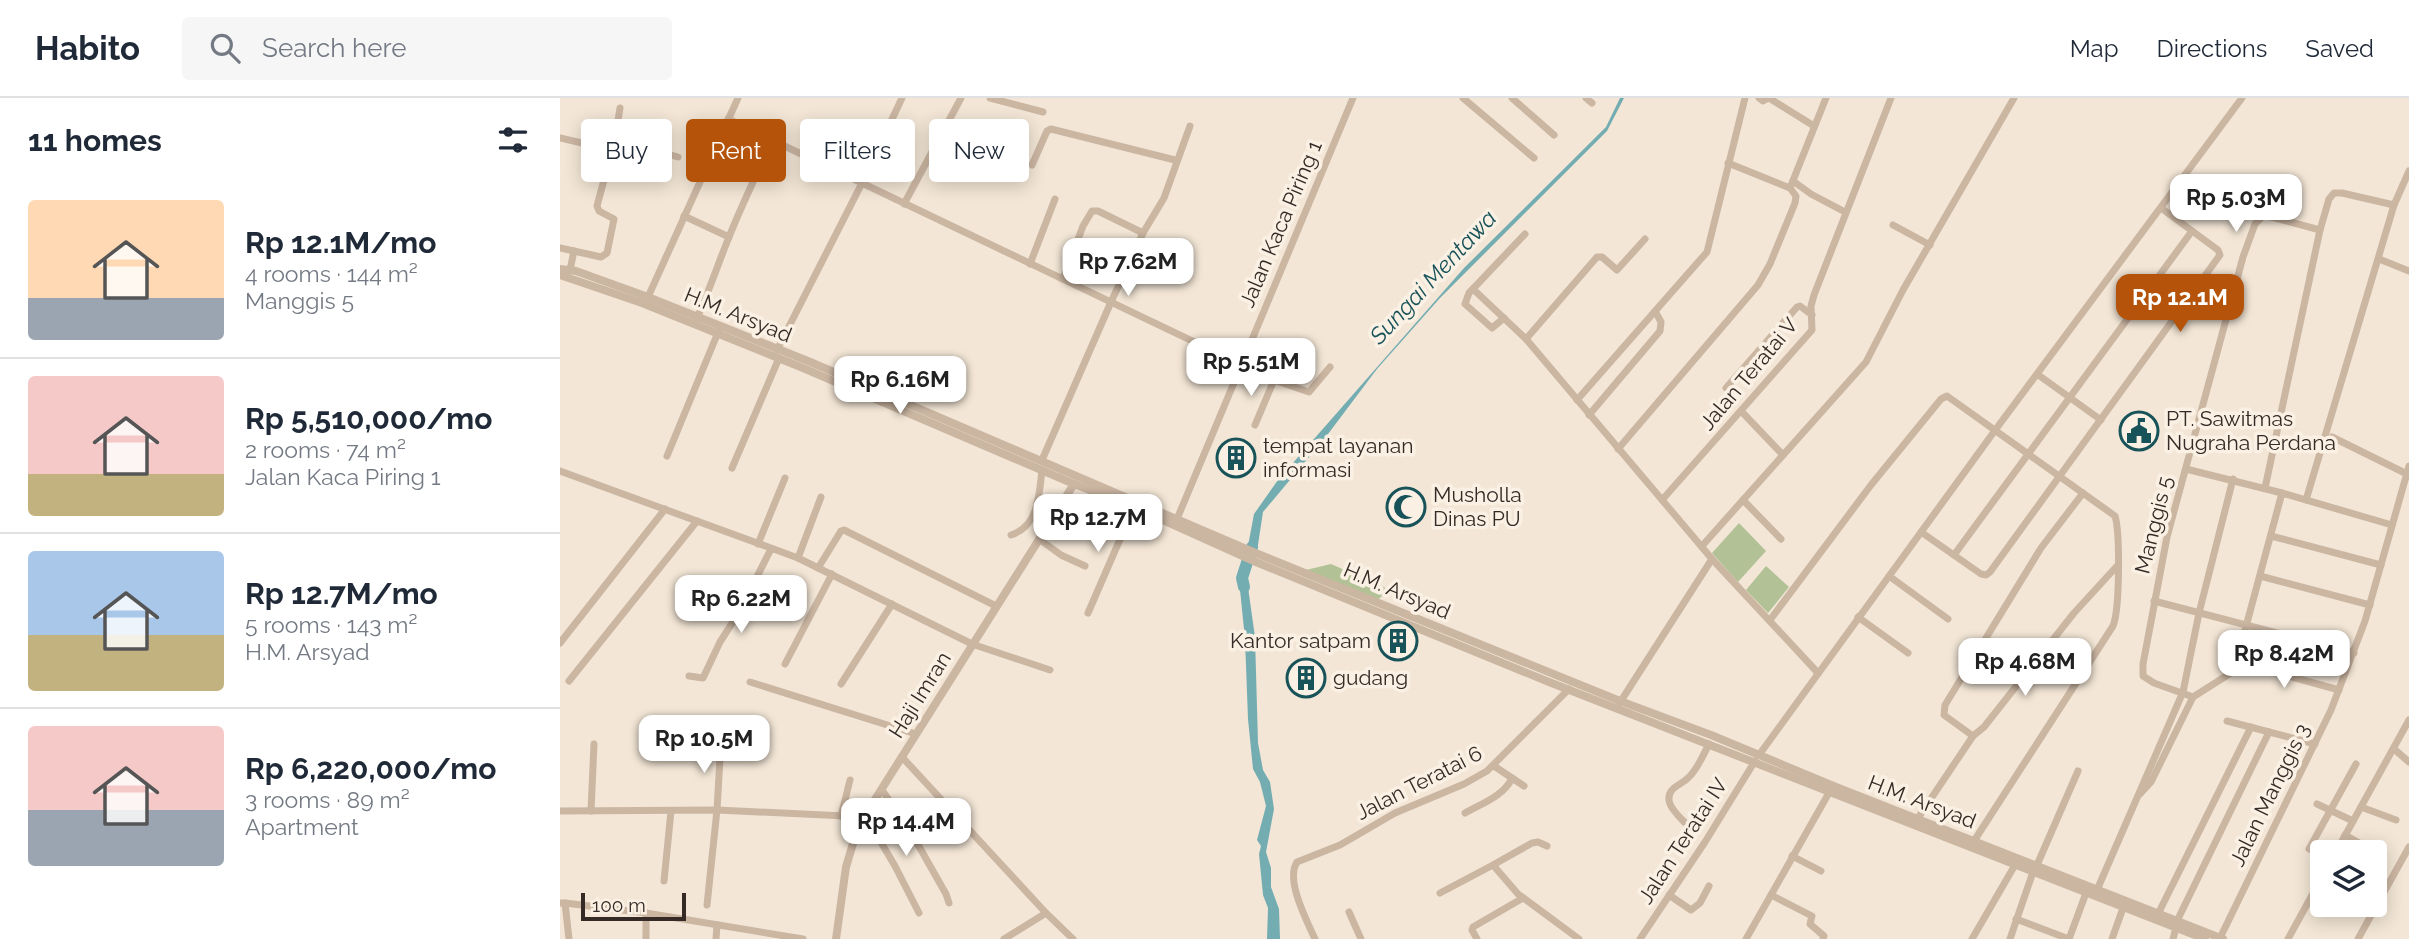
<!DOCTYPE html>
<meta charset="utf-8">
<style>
:root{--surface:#fff;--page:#f6f6f7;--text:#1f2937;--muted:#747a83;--line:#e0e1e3;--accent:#b45309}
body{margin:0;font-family:Raleway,sans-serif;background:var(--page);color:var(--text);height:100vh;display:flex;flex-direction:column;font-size:26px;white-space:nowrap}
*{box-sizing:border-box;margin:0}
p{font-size:23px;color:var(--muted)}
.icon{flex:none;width:38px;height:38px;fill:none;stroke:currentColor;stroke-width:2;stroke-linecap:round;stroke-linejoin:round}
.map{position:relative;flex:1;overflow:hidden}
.side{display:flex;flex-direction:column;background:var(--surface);width:560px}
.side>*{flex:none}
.hud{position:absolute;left:21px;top:21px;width:665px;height:63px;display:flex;gap:14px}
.tools{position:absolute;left:1750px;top:742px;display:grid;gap:14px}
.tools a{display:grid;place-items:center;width:77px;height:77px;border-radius:7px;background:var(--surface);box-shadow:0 4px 18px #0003;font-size:35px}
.scale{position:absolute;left:21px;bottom:18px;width:105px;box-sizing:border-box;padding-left:7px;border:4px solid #352a25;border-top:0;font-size:19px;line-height:24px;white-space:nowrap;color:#352a25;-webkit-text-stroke:5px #faf0e3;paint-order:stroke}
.price{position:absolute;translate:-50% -60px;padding:0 16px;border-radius:14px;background:#fff;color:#222;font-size:23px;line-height:46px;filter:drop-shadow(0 2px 4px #0008)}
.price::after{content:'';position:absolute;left:50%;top:42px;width:21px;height:16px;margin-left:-10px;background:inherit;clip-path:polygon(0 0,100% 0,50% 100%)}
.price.selected{background:var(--accent);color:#fff}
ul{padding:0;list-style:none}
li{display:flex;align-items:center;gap:21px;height:175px;padding:0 28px}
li+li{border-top:2px solid var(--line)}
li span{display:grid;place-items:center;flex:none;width:196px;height:140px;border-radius:7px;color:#555}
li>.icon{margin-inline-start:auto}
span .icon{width:84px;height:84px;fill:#fffc;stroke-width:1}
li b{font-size:30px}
h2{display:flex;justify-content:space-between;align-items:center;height:84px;padding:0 28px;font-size:30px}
.tag{padding:0 24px;border-radius:7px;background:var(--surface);box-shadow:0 4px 18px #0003;font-size:24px;line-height:63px}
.tag.selected{background:var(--accent);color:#fff}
header{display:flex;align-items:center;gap:42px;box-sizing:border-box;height:98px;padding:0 35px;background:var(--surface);border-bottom:2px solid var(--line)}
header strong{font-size:33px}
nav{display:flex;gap:38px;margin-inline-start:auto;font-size:24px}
.search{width:490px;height:63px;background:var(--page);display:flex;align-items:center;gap:18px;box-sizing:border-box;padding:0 24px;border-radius:7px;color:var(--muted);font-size:26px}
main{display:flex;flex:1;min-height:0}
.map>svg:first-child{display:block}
.green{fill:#b2c296}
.water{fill:#73adb2}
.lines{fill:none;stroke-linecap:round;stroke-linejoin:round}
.river{stroke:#73adb2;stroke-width:12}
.minor{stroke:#cbb6a2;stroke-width:7}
.tertiary{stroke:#cbb6a2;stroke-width:8}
.labels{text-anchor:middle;stroke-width:7;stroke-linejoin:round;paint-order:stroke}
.street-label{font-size:21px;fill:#352a25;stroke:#faf0e3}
.poi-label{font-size:21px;fill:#352a25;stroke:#faf0e3;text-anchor:start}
.water-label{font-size:23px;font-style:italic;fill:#185359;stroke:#faf0e3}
</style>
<header>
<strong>Habito</strong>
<div class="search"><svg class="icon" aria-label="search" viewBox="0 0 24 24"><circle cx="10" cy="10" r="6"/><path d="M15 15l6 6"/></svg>Search here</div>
<nav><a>Map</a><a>Directions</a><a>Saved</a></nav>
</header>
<main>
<section class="side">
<h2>11 homes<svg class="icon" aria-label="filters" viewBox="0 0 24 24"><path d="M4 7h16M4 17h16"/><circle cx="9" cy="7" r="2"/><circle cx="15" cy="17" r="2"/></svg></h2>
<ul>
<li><span style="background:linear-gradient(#ffd9b3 70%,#9aa5b1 0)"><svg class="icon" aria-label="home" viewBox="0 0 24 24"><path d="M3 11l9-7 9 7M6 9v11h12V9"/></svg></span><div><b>Rp 12.1M/mo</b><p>4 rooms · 144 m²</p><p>Manggis 5</p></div></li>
<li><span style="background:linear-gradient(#f6c9c9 70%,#c2b280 0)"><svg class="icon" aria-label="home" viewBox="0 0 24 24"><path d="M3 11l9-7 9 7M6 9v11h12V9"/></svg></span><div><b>Rp 5,510,000/mo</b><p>2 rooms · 74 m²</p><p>Jalan Kaca Piring 1</p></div></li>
<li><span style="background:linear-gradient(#a9c7e8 60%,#c2b280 0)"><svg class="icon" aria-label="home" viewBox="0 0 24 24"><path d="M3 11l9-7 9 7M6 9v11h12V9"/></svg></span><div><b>Rp 12.7M/mo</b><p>5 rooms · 143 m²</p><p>H.M. Arsyad</p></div></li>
<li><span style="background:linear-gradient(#f6c9c9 60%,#9aa5b1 0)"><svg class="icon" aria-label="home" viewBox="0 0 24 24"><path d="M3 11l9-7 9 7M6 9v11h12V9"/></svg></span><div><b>Rp 6,220,000/mo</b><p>3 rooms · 89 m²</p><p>Apartment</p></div></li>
</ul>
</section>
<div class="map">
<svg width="1849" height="841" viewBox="0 0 1849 841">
<rect width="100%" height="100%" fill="#f3e6d6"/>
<g class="green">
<polygon points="1179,425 1206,453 1178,484 1152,455"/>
<polygon points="771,466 830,492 817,502 746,472"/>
<polygon points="1206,468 1229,489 1208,515 1186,492"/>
</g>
<g class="water">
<polygon points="1060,0 1064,0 1047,33 880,200 817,271 765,340 703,414 697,453 688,448 694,416 718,382 904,170 1046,29"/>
<polygon points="678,472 686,475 695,539 698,645 703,672 710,684 714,711 706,754 711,770 711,789 719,811 720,841 707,841 708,810 703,797 699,756 701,748 697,742 706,708 700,684 693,671 688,621 685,541"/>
</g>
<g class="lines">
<polyline class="river" points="684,489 682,480 692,449"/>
<g class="minor">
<polyline points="430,0 483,14"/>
<polyline points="903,0 974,60"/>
<polyline points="952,0 994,37"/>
<polyline points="1026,0 1032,5"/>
<polyline points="1199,0 1203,3 1208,0"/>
<polyline points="1209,0 1254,28"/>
<polyline points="168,21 714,282 749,294 770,269"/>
<polyline points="0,40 52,52"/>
<polyline points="55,41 118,59"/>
<polyline points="1168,65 1230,90"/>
<polyline points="472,67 487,33 491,31 615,62"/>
<polyline points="1233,83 1251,96 1285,114"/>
<polyline points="344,106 401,0"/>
<polyline points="124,118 169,139"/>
<polyline points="1333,127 1370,147"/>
<polyline points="0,150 41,159 47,155 54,121 39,113 37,108 55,41 60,10"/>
<polyline points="1819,161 1849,173"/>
<polyline points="470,166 495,101"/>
<polyline points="10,172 14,153"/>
<polyline points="503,181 523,128 532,113 538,113 583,135"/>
<polyline points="913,191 966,241 1152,461 1059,606"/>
<polyline points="88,199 178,0"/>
<path d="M 137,220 C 149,193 158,166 169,139 C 182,107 197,75 212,44"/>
<polyline points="944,220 932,230 905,206 909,195 965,136"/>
<polyline points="966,241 1037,159 1042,159 1057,172 1085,141"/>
<polyline points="217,252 301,87 342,0"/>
<polyline points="1477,276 1541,322"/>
<polyline points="1166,290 1237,209 1240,208 1252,217"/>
<polyline points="1017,302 1147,154 1185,0"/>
<polyline points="1182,314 1223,357"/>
<polyline points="1029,317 1100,233 1101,224 1095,213"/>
<polyline points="695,327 714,282"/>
<polyline points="1772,339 1847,376"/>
<polyline points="1058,351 1198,187 1210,166 1235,105 1236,98 1230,90 1266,0"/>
<polyline points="107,358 159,232"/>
<polyline points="482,362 551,204 583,135 604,100 630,28"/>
<polyline points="172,370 219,260"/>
<polyline points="1626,371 1722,395"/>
<polyline points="0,373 238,460 412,546 490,572"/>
<polyline points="1705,390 1760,132 1769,101 1774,95 1782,95 1834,107"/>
<polyline points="1102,402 1252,232 1251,208 1254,197 1331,0"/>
<polyline points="1183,402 1221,441"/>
<polyline points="1746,402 1834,107 1849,73"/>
<polyline points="477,405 496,414"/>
<polyline points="617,421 793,0"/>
<polyline points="1361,434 1421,476 1426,477 1430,474 1660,157 1658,152 1601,110"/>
<path d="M 451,437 C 479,428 479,397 482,372"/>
<polyline points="1711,438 1821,467"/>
<polyline points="479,441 501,457 525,468"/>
<polyline points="198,446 225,380"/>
<polyline points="1142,448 1306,264 1343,192 1454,0"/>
<polyline points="1394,457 1632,133"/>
<polyline points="238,460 261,399"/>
<polyline points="1152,461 1258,575"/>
<polyline points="258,470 281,433 284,432 436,508"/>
<polyline points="1329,478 1388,521"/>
<polyline points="1700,478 1810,507"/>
<polyline points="1594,503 1794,555"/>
<polyline points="528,515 574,409"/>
<polyline points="1298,519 1348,555"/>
<path d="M 1210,522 L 1311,387 L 1381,301 L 1387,298 L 1555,418 C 1560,434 1560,511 1553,528 L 1414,743"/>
<polyline points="0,545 105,411"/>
<polyline points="1677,564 1779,592"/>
<polyline points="225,566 272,476"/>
<polyline points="129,578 143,580 160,544 178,516 211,451"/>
<polyline points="9,583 137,423"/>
<polyline points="190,584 356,636"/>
<polyline points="281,586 332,506"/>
<polyline points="1633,599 1594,585 1583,578 1583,566 1607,439 1683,159 1695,126 1704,117 1760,132"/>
<polyline points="1667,623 1755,646"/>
<polyline points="1413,638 1384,617 1385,607 1481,450 1523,395"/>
<polyline points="1834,651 1849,664"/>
<polyline points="1199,657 1436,331 1682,0"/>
<polyline points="342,659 486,815 513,841"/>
<polyline points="934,668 964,688"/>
<polyline points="322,692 348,729 386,796 389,805"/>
<polyline points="1580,696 1591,684 1633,599 1674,573 1722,395 1832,427"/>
<polyline points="1757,706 1793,723"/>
<polyline points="1801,709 1836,722"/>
<polyline points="0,713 157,712 306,719 335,768 359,815"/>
<polyline points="31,713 34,646"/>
<path d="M 905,715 C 921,706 944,698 952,680"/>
<polyline points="281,718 290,682"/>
<polyline points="1358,720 1413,638 1424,629 1514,515 1557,468"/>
<path d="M 1127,727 C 1118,717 1100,703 1114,690 C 1119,686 1124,684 1128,680 C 1138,671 1143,657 1149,646"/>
<polyline points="1785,737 1817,755"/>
<polyline points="1749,751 1796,666"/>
<polyline points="1776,754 1849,622"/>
<polyline points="1232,758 1261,773"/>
<polyline points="933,767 972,745 978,744 987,748"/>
<polyline points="1477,767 1518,673"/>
<polyline points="104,783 111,713"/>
<polyline points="1537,792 1623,594 1639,515 1673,381"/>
<polyline points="880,795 933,767 958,796 1019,841"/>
<polyline points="1109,797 1131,812 1140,805 1149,788"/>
<polyline points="1211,797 1252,818 1250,826 1264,838 1263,841"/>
<polyline points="0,805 5,805 9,841"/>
<polyline points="5,805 86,815 243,841"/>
<polyline points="147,807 157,712 161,643"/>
<polyline points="789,814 801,841"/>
<polyline points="86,815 86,841"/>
<polyline points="1598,816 1691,629"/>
<polyline points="1456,821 1509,841"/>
<polyline points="1617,823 1709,634"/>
<polyline points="1660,840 1771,612 1805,523 1849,368"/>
<polyline points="156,841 157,827"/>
<polyline points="444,841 486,815"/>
<path d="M 755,841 C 747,823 725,782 737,764 L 780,747 L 835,715 L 904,686 L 927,673 L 1009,591"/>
<polyline points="917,841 912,832 913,829 963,800"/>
<polyline points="1080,841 1145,744 1195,663"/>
<polyline points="1186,841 1270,693"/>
<polyline points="1412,841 1455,767"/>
<polyline points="1450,841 1473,774"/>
<polyline points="1509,841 1526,795"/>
<polyline points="1552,841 1563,810"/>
<polyline points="1613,841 1616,830"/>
<polyline points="1728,841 1762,779"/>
<polyline points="1798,841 1849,749"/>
</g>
<g class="tertiary">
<polyline points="0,171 16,173 88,199 248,263 698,456 1060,603 1151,637 1276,689 1663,841"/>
<polyline points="0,177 82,205 243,270 514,386 574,409 696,464 989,584 1645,841"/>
<polyline points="276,841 286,769 295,739 309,711 514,386"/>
</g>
</g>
<defs>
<symbol id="civic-ring" viewBox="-11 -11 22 22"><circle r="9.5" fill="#faf0e3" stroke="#185359" stroke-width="1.5"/><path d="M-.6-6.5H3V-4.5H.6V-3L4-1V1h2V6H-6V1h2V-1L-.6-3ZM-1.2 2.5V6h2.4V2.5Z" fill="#185359"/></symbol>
<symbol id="building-ring" viewBox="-11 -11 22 22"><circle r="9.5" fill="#faf0e3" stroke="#185359" stroke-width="1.5"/><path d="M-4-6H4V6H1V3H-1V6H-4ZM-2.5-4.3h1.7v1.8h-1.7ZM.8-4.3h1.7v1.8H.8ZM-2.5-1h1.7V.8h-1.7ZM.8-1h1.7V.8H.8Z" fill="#185359"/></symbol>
<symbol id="mosque-ring" viewBox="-11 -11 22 22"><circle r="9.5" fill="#faf0e3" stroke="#185359" stroke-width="1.5"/><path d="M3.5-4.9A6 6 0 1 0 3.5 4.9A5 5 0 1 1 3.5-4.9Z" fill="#185359"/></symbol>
</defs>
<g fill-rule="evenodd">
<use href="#civic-ring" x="1557" y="311" width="44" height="44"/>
<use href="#building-ring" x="654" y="338" width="44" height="44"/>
<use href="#mosque-ring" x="824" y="387" width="44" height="44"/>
<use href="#building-ring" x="816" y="521" width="44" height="44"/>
<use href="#building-ring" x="724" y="558" width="44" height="44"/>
</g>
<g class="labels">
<g class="street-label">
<text transform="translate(721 126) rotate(-67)" y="7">Jalan Kaca Piring 1</text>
<text transform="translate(178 217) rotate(22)" y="7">H.M. Arsyad</text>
<text transform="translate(1189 276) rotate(-50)" y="7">Jalan Teratai V</text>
<text transform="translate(1594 427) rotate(-76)" y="7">Manggis 5</text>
<text transform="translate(837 493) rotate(23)" y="7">H.M. Arsyad</text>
<text transform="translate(360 597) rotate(-58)" y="7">Haji Imran</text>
<text transform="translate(859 685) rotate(-27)" y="7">Jalan Teratai 6</text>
<text transform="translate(1710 697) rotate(-64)" y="7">Jalan Manggis 3</text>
<text transform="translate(1362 704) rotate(21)" y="7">H.M. Arsyad</text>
<text transform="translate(1123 743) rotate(-57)" y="7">Jalan Teratai IV</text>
</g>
<g class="poi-label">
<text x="1606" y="328">PT. Sawitmas<tspan x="1606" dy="24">Nugraha Perdana</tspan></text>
<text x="703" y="355">tempat layanan<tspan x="703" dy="24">informasi</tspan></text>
<text x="873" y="404">Musholla<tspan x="873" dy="24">Dinas PU</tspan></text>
<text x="811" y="550" text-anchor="end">Kantor satpam</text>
<text x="773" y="587">gudang</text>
</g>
<g class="water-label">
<text transform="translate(873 179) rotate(-47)" y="8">Sungai Mentawa</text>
</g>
</g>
</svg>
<div class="tools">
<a><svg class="icon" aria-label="layers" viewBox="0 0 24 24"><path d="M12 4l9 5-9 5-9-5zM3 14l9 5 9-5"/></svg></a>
</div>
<div class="scale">100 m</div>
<b class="price" style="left:1676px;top:136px">Rp 5.03M</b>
<b class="price" style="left:568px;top:200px">Rp 7.62M</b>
<b class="price selected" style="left:1620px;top:236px">Rp 12.1M</b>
<b class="price" style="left:691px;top:300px">Rp 5.51M</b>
<b class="price" style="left:340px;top:318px">Rp 6.16M</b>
<b class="price" style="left:538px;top:456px">Rp 12.7M</b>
<b class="price" style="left:181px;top:537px">Rp 6.22M</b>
<b class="price" style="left:1724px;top:592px">Rp 8.42M</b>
<b class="price" style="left:1465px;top:600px">Rp 4.68M</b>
<b class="price" style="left:144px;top:677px">Rp 10.5M</b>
<b class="price" style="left:346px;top:760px">Rp 14.4M</b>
<div class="hud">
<a class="tag">Buy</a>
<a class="tag selected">Rent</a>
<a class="tag">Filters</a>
<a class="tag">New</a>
</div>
</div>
</main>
